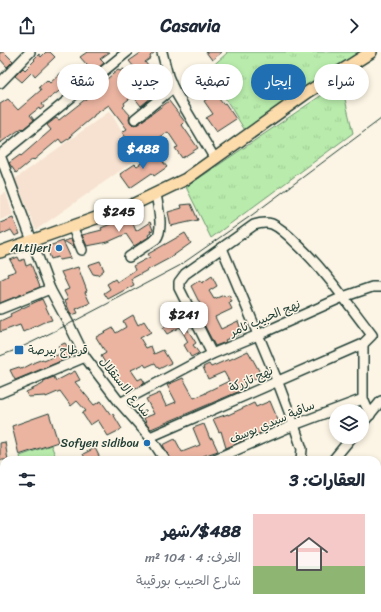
<!DOCTYPE html>
<html lang="ar">
<meta charset="utf-8">
<style>
:root{--surface:#fff;--page:#f6f6f7;--text:#1f2937;--muted:#747a83;--line:#e0e1e3;--accent:#1f6fb2}
body{margin:0;font-family:Sriracha,"Playpen Sans Arabic",sans-serif;background:var(--page);color:var(--text);direction:rtl;height:100vh;display:flex;flex-direction:column;font-size:15px;white-space:nowrap}
*{box-sizing:border-box;margin:0}
p{font-size:13px;color:var(--muted)}
.icon{flex:none;width:22px;height:22px;fill:none;stroke:currentColor;stroke-width:2;stroke-linecap:round;stroke-linejoin:round}
.map{position:relative;flex:1;overflow:hidden;direction:ltr}
.panel{position:absolute;left:0px;top:404px;width:381px;height:156px;display:flex;flex-direction:column;background:var(--surface);border-radius:12px 12px 0 0;box-shadow:0 2px 6px #0003;direction:rtl}
.panel>*{flex:none}
.hud{position:absolute;left:12px;top:12px;width:357px;height:36px;direction:rtl;display:flex;gap:8px}
.controls{position:absolute;left:329px;top:352px;display:grid;gap:8px}
.controls a{display:grid;place-items:center;width:40px;height:40px;border-radius:50%;background:var(--surface);box-shadow:0 2px 6px #0003;font-size:20px}
.price{position:absolute;translate:-50% -34px;padding:0 9px;border-radius:8px;background:#fff;color:#222;font-size:13px;line-height:26px;filter:drop-shadow(0 1px 2px #0008)}
.price::after{content:'';position:absolute;left:50%;top:24px;width:12px;height:9px;margin-left:-6px;background:inherit;clip-path:polygon(0 0,100% 0,50% 100%)}
.price.active{background:var(--accent);color:#fff}
ul{padding:0;list-style:none}
li{display:flex;align-items:center;gap:12px;height:100px;padding:0 16px}
li+li{border-top:1px solid var(--line)}
li span{display:grid;place-items:center;flex:none;width:112px;height:80px;border-radius:0px;color:#555}
li>.icon{margin-inline-start:auto}
span .icon{width:48px;height:48px;fill:#fffc;stroke-width:1}
li b{font-size:17px}
h2{display:flex;justify-content:space-between;align-items:center;height:48px;padding:0 16px;font-size:17px}
.tag{padding:0 14px;border-radius:18px;background:var(--surface);box-shadow:0 2px 6px #0003;font-size:14px;line-height:36px}
.tag.active{background:var(--accent);color:#fff}
header{display:flex;justify-content:space-between;align-items:center;height:52px;padding:0 16px;background:var(--surface);font-size:18px;font-weight:700}
.map>svg:first-child{display:block}
.built{fill:#f7e2d1}
.grass{fill:url(#grass-dots);stroke:#6c9470}
.cemetery{fill:url(#cemetery-stones);stroke:#6c9470}
.park{fill:url(#park-tufts);stroke:#6c9470}
.garden{fill:#b9ecac;stroke:#6c9470}
.building{fill:#ebb4a1;stroke:#1f3d34}
.lines{fill:none;stroke-linecap:round;stroke-linejoin:round}
.minor-casing{stroke:#1f3d34;stroke-width:12}
.major-casing{stroke:#1f3d34;stroke-width:14}
.minor{stroke:#fcf5e5;stroke-width:9}
.major{stroke:#fddcac;stroke-width:11}
.tram{stroke:#1f3d34;stroke-width:1}
.poi-dot{fill:#1f6fb2;stroke:#fcf5e5;stroke-width:1.5}
.labels{text-anchor:middle;stroke-width:3;stroke-linejoin:round;paint-order:stroke}
.poi-label{font-size:12px;fill:#1f3d34;stroke:#fcf5e5;text-anchor:end}
.street-label{font-size:12px;fill:#1f3d34;stroke:#fcf5e5}
</style>
<header><svg class="icon" aria-label="forward" viewBox="0 0 24 24"><path d="M9 5l7 7-7 7"/></svg>Casavia<svg class="icon" aria-label="share" viewBox="0 0 24 24"><path d="M12 15V3M7 8l5-5 5 5M5 13v7h14v-7"/></svg></header>
<div class="map">
<svg width="381" height="560" viewBox="0 0 381 560">
<defs>
<pattern id="grass-dots" width="8" height="8" patternUnits="userSpaceOnUse"><rect width="8" height="8" fill="#b9ecac"/><path d="M2 2h.1M6 6h.1" fill="none" stroke="#9fcb95" stroke-width="1.8" stroke-linecap="round"/></pattern>
<pattern id="cemetery-stones" width="16" height="16" patternUnits="userSpaceOnUse"><rect width="16" height="16" fill="#b9ecac"/><path d="M2 7V4a2 2 0 0 1 4 0v3zM10 15v-3a2 2 0 0 1 4 0v3z" fill="#9fcb95"/></pattern>
<pattern id="park-tufts" width="24" height="20" patternUnits="userSpaceOnUse"><rect width="24" height="20" fill="#b9ecac"/><path d="M3 7l-1-3M5 7V3M7 7l1-3M15 17l-1-3M17 17v-4M19 17l1-3" fill="none" stroke="#9fcb95"/></pattern>
</defs>
<rect width="100%" height="100%" fill="#fcf5e5"/>
<filter id="ink" filterUnits="userSpaceOnUse"><feTurbulence type="fractalNoise" baseFrequency=".025" numOctaves="2"/><feDisplacementMap in="SourceGraphic" scale="8" xChannelSelector="R" yChannelSelector="G"/><feConvolveMatrix kernelMatrix="1 2 1 2 8 2 1 2 1" color-interpolation-filters="sRGB"/></filter>
<g filter="url(#ink)">
<g class="built">
<polygon points="110,59 137,107 36,178 15,127"/>
<polygon points="6,141 13,163 0,168 0,143"/>
</g>
<polygon class="grass" points="54,556 100,556 118,560 55,560"/>
<polygon class="cemetery" points="153,556 162,556 167,560 146,560"/>
<g class="park">
<polygon points="226,0 368,0 246,80 208,18 227,1"/>
<polygon points="341,30 353,81 211,186 186,135"/>
</g>
<polygon class="garden" points="51,393 57,408 21,408 20,404"/>
<g class="building">
<polygon points="0,0 4,0 13,9 7,15 0,7"/>
<polygon points="46,0 50,0 55,5 35,24 32,20 22,30 15,24 23,16 25,18 35,8 34,7 39,2 41,5"/>
<polygon points="87,0 110,0 100,7 104,11 93,20 80,5"/>
<polygon points="142,0 155,0 150,4 151,6 145,10 148,14 139,21 129,9"/>
<polygon points="206,0 222,0 212,8"/>
<polygon points="123,17 146,29 149,32 155,26 163,36 141,54 133,44 124,51 125,53 123,55 130,63 129,68 131,71 133,73 138,72 169,49 185,70 182,73 198,96 182,106 175,96 178,95 168,80 138,99 131,90 130,91 122,80 127,77 109,53 94,63 94,64 70,84 71,85 62,91 59,87 34,108 33,107 16,121 9,111 20,103 21,104 51,78 47,73 56,66 59,68 87,46 86,44 118,18 120,19"/>
<polygon points="61,21 74,34 66,41 62,37 42,52 44,55 40,58 39,56 30,63 34,68 23,77 22,76 0,91 0,52 8,47 18,58 41,38 39,35 47,28 50,31"/>
<polygon points="215,42 223,52 225,51 236,67 216,80 206,66 213,62 204,49"/>
<polygon points="156,101 167,115 154,124 152,121 130,136 120,122 135,112 137,114"/>
<polygon points="191,152 198,168 171,174 168,160 182,156 181,153"/>
<polygon points="130,164 136,179 150,170 153,178 150,179 151,181 148,183 149,185 134,194 126,182 108,190 87,194 82,183 102,178 101,176"/>
<polygon points="13,166 20,182 15,184 11,178 0,183 0,171"/>
<polygon points="185,181 191,191 170,206 131,227 134,233 108,247 104,241 110,237 107,232 115,227 117,230 135,218 133,214 150,205 148,202"/>
<polygon points="71,187 75,196 64,189"/>
<polygon points="63,189 71,206 59,208 58,205 51,207 47,197 49,194"/>
<polygon points="18,205 20,209 24,207 26,214 31,212 40,235 0,251 0,228 8,224 7,222 16,219 10,208"/>
<polygon points="100,209 104,218 98,223 93,222 88,213"/>
<polygon points="78,215 87,239 85,240 90,251 76,257 78,261 71,263 65,248 68,247 64,239 69,237 61,220"/>
<polygon points="212,224 217,234 209,239 214,247 224,243 225,245 229,243 232,250 229,251 232,257 215,265 221,277 238,269 242,281 225,288 226,290 215,294 196,257 201,254 191,234 200,228 202,231"/>
<polygon points="42,247 52,268 44,270 23,280 20,273 0,280 0,269 11,264 10,262"/>
<polygon points="133,263 138,273 144,269 151,280 140,286 146,296 151,294 154,302 163,298 171,311 159,317 155,311 146,315 144,312 131,318 138,328 142,326 145,331 132,338 129,334 126,336 118,325 114,326 101,304 106,301 96,285 113,276 116,281 126,275 123,269"/>
<polygon points="181,267 196,291 193,293 199,301 191,305 184,293 188,290 180,275 167,282 163,276"/>
<polygon points="65,291 72,301 71,305 15,328 10,318 19,315 22,317 35,310 43,307 44,309 62,301 58,294"/>
<polygon points="248,299 262,324 245,331 247,336 151,377 147,373 144,366 154,362 146,347 160,341 166,354 176,350 167,333 183,326 194,346 206,341 206,340 229,329 224,320 208,327 203,315 209,312 211,315 229,307 229,308"/>
<polygon points="75,319 80,328 75,330 94,353 101,349 111,363 113,362 122,377 108,384 98,368 90,373 82,361 86,359 77,349 71,354 60,339 46,345 46,344 28,345 26,340 41,333 44,331 43,329 54,325 56,329"/>
<polygon points="270,349 280,373 226,396 221,379 219,380 213,367 228,362 228,363 254,351 256,355"/>
<polygon points="49,361 58,390 19,403 12,374"/>
<polygon points="204,372 210,387 212,386 218,399 200,405 202,408 171,408 163,393 175,387 182,400 200,393 193,376"/>
<polygon points="5,390 8,408 0,408 0,391"/>
<polygon points="95,396 101,408 86,408 83,402"/>
</g>
<g class="lines">
<defs>
<g id="minor">
<polyline points="162,0 168,24 173,36 215,107"/>
<polyline points="0,31 30,0"/>
<polyline points="135,67 173,36"/>
<polyline points="0,103 50,237 69,272 85,305 120,351 150,385 165,408"/>
<polyline points="0,103 127,0"/>
<polyline points="72,174 82,198"/>
<polyline points="222,196 277,328 294,373 302,397 301,408"/>
<path d="M 129,205 L 156,187 C 164,177 158,155 156,142"/>
<polyline points="0,257 50,237"/>
<polyline points="363,292 363,347 370,363"/>
<polyline points="0,341 85,305"/>
<polyline points="120,351 212,302 258,283 343,245 372,235 381,235"/>
<polyline points="362,372 381,349"/>
<path d="M 150,385 L 363,292 L 372,283 C 348,252 325,218 296,191 C 289,184 281,176 272,172 C 266,170 260,171 254,173 L 185,222 L 179,230 L 179,236 L 212,302"/>
<polyline points="213,408 294,373 363,347"/>
<polyline points="333,408 352,385"/>
<polyline points="377,505 381,503"/>
<polyline points="0,510 4,510"/>
<polyline points="0,523 4,524"/>
<polyline points="296,556 298,560"/>
<polyline points="343,556 343,560"/>
<polyline points="371,556 371,560"/>
<polyline points="0,559 0,560"/>
<polyline points="128,560 136,556"/>
<polyline points="235,560 236,556"/>
</g>
<polyline id="major" points="0,200 130,154 186,127 308,40 371,0"/>
</defs>
<use href="#minor" class="minor-casing"/>
<use href="#major" class="major-casing"/>
<use href="#minor" class="minor"/>
<use href="#major" class="major"/>
<polyline class="tram" points="0,304 18,297 69,272 179,214 252,163 381,67"/>
</g>
</g>
<g class="poi-dot">
<circle cx="59" cy="196" r="4"/>
<rect x="14" y="293" width="10" height="10" rx="2"/>
<circle cx="147" cy="391" r="4"/>
</g>
<g class="labels">
<g class="poi-label">
<text x="51" y="200">ALtijeri</text>
<text x="28" y="302" text-anchor="start">قرطاج بيرصة</text>
<text x="139" y="395">Sofyen sidibou</text>
</g>
<g class="street-label">
<text transform="translate(265 266) rotate(-23)" y="4">نهج الحبيب ثامر</text>
<text transform="translate(251 327) rotate(-24)" y="4">نهج تازركة</text>
<text transform="translate(125 335) rotate(51)" y="4">شارع الاستقلال</text>
<text transform="translate(272 370) rotate(-23)" y="4">ساقية سيدي يوسف</text>
</g>
</g>
</svg>
<div class="controls">
<a><svg class="icon" aria-label="layers" viewBox="0 0 24 24"><path d="M12 4l9 5-9 5-9-5zM3 14l9 5 9-5"/></svg></a>
</div>
<b class="price active" style="left:143px;top:118px">$488</b>
<b class="price" style="left:119px;top:181px">$245</b>
<b class="price" style="left:184px;top:284px">$241</b>
<div class="hud">
<a class="tag">شراء</a>
<a class="tag active">إيجار</a>
<a class="tag">تصفية</a>
<a class="tag">جديد</a>
<a class="tag">شقة</a>
</div>
<section class="panel">
<h2>العقارات: 3<svg class="icon" aria-label="filters" viewBox="0 0 24 24"><path d="M4 7h16M4 17h16"/><circle cx="9" cy="7" r="2"/><circle cx="15" cy="17" r="2"/></svg></h2>
<ul>
<li><span style="background:linear-gradient(#f6c9c9 65%,#8fb573 0)"><svg class="icon" aria-label="home" viewBox="0 0 24 24"><path d="M3 11l9-7 9 7M6 9v11h12V9"/></svg></span><div><b>$488/شهر</b><p>الغرف: 4 · 104 m²</p><p>شارع الحبيب بورقيبة</p></div></li>
</ul>
</section>
</div>
